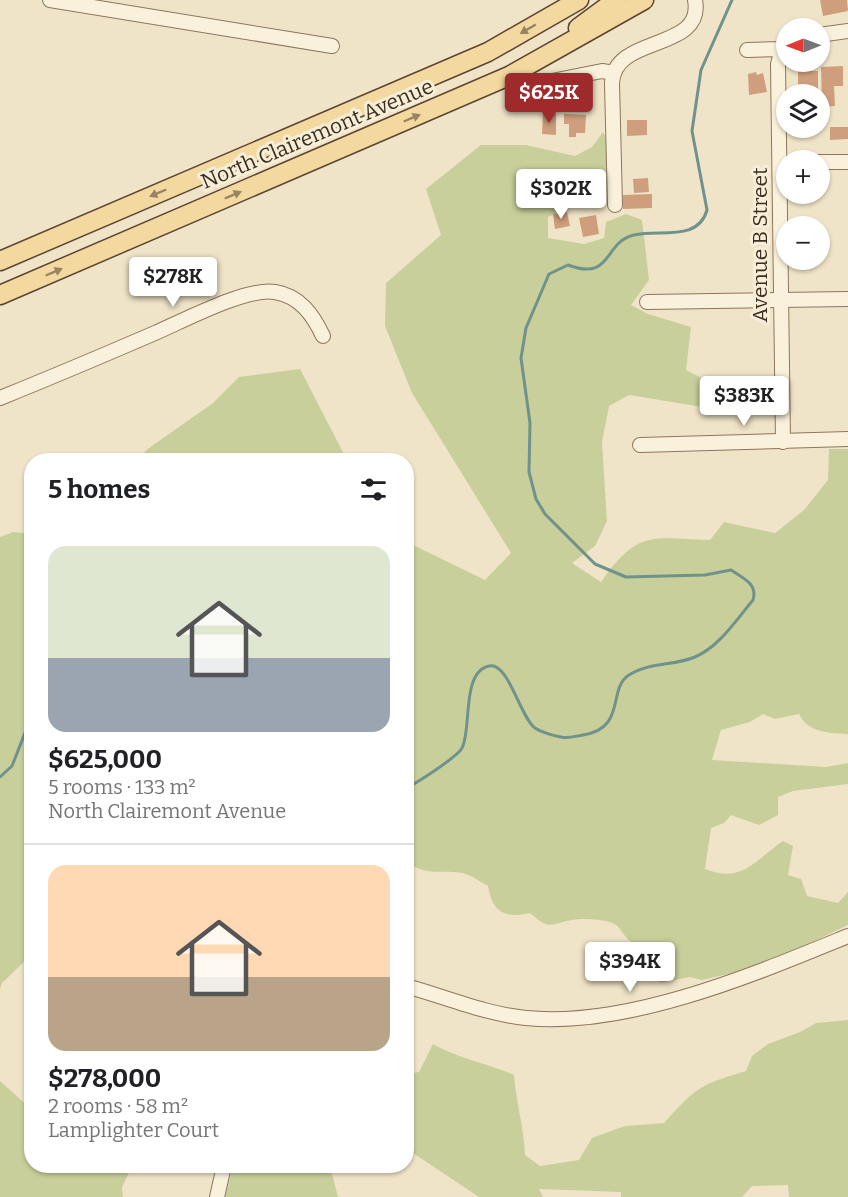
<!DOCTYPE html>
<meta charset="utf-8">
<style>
:root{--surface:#fff;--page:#f6f6f6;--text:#202124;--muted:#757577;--line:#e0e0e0;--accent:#9e2a2b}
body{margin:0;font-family:Bitter,serif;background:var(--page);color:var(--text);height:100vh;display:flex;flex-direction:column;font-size:22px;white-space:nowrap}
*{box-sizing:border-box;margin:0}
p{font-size:20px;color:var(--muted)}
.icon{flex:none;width:33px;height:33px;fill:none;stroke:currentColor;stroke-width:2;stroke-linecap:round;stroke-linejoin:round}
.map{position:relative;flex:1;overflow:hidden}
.drawer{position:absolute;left:24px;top:453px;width:390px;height:720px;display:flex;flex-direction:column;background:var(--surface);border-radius:24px;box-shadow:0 2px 4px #0004}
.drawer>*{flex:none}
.needle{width:39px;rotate:269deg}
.buttons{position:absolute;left:776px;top:18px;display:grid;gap:12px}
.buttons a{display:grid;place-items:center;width:54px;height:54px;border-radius:50%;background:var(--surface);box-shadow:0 2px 4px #0004;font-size:30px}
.price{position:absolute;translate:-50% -51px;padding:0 14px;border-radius:6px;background:#fff;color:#222;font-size:20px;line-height:39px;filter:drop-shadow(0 2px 3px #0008)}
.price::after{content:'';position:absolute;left:50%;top:36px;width:18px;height:14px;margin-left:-9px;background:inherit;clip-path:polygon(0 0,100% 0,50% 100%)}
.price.selected{background:var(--accent);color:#fff}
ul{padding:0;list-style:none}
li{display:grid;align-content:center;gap:12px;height:318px;padding:0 24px}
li+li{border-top:2px solid var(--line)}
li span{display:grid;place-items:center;height:186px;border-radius:18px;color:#555}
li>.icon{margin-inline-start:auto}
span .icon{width:108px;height:108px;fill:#fffc;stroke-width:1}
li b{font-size:26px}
h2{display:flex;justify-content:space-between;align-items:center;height:72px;padding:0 24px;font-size:26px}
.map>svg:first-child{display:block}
.green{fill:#c9cf9b}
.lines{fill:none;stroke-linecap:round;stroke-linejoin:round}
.stream{stroke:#6f938a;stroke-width:3}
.building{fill:#cf9f7d}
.minor-casing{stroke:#8d765c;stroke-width:16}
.major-casing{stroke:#5b4430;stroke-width:21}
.minor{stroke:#faf1dc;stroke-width:14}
.major{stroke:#f3d9a0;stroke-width:18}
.oneway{fill:#988460}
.labels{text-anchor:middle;stroke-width:6;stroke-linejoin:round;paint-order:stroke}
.street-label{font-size:21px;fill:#3d2e20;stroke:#f7eed8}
</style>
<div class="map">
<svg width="848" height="1197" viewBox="0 0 848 1197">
<rect width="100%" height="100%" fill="#f0e4c8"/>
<g class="green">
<path d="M 603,132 L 608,142 L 604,191 L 548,217 L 548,238 L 584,244 L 604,238 L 606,222 L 626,214 L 642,220 L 649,280 L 631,305 L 648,314 L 691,327 L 686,370 L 724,390 L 715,409 L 629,395 L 609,406 L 602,442 L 607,521 L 595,546 L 572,563 L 601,582 C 638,529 651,538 710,540 L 724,522 L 775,533 L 804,510 L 828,480 L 829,449 L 848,449 L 848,734 C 829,733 808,733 799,714 L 775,719 L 763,714 L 750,722 L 721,730 L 712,760 L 826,767 L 848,763 L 848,784 L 793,791 L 778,797 L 778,815 L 759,825 L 731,815 L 724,823 L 711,828 L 705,869 C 742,884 755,860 783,841 L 793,846 L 788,875 L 801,879 L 807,896 L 838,903 L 848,892 L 848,925 L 762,966 L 702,980 L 690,977 L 659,983 L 665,963 C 651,947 644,951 630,941 C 622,935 621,925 610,922 C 599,919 582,918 572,920 C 549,924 551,931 530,913 C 505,919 492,912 488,886 C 480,882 470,874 462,873 C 440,869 428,877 407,862 L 407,542 L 485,580 L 511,553 L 412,393 L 385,326 L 386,283 L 441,235 L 426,189 L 481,145 L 526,145 L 575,156 L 592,147 Z"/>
<polygon points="300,369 347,460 136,460 149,448 213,403 239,377"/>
<polygon points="13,532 32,534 32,954 2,983 0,989 0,537"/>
<path d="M 848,1020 L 848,1197 L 789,1197 L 788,1185 L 752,1186 L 742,1197 L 621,1197 L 621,1192 L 539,1189 L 543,1197 L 479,1197 L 407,1149 L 407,1074 L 419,1072 L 433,1044 C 459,1059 487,1063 514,1075 C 516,1102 524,1127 525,1155 L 540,1166 L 579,1160 L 592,1138 L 625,1126 L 664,1123 C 697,1087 699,1085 746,1071 L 752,1056 L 768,1044 L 800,1032 L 816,1023 Z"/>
<polygon points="0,1081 31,1109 32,1166 132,1166 122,1187 123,1197 0,1197"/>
<polygon points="233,1166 330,1166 338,1197 225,1197"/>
</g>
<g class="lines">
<g class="stream">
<polyline points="0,777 12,766 32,715"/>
<path d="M 406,788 C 417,783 457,757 462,748 C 472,729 461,672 489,666 C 508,661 520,717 535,728 C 541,732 554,736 561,737 C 568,739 576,736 583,735 C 627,728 607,689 629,675 C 649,662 674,666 695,657 C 719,647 737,619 753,600 C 758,584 743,578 731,570 L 705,575 L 626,577 L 595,564 L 545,514 L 536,499 L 529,472 L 530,423 L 521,358 L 526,328 L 549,274 L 568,265 C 613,282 603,242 634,235 C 660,229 698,242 707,210 L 692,131 L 701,70 L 732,0"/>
</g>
</g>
<g class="building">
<polygon points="820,0 847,0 848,11 823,16"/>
<polygon points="843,66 843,86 834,86 835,106 822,107 821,67"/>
<rect x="798" y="71" width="20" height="18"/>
<polygon points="756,72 757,75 763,73 767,92 749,95 748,74"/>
<polygon points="543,114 556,114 556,135 542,134"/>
<polygon points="564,114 586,115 585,133 576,133 576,137 569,137 569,124 564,124"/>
<polygon points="627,120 647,120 647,135 627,136"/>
<polygon points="830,127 848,127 848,139 830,140"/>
<polygon points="648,178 649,192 634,193 633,179"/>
<polygon points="652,194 652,208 623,209 623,195"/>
<polygon points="567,212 570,226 555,229 553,214"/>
<polygon points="596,215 599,234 583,237 579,218"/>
</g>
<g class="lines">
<defs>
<g id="minor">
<polyline points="50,0 332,46"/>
<polyline points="819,35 848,31"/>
<polyline points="782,49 778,64 783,442"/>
<polyline points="747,50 782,49 786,45"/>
<polyline points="542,83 602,71 614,73"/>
<polyline points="819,162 848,162"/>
<path d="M 615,205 L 612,83 C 614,34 705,52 695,0"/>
<polyline points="647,302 848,299"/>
<path d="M 0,398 C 52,377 104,355 155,333 C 183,321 247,287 275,292 C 300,296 313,315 323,336"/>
<polyline points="640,445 848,439"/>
<path d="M 406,986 C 446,997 485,1014 526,1018 C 628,1028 755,974 848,936"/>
<polyline points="217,1197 224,1166"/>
</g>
<g id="major">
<polyline points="578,28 616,0"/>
<polyline points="0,261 488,52 579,0"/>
<polyline points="0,295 509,76 644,0"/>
</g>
</defs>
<use href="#minor" class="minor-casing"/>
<use href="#major" class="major-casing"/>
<use href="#minor" class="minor"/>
<use href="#major" class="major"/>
</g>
<defs><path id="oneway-solid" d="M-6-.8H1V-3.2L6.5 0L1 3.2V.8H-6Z" transform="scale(1.5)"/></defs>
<g class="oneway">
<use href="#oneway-solid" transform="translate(528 29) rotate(150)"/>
<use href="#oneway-solid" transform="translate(412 118) rotate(-23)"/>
<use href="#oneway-solid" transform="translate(158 193) rotate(157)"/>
<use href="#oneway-solid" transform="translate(233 195) rotate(-23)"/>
<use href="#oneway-solid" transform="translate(54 272) rotate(-23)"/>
</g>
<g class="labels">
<g class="street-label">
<text transform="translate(317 134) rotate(-23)" y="7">North Clairemont Avenue</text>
<text transform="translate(760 245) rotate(-90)" y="7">Avenue B Street</text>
</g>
</g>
</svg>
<div class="buttons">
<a><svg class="needle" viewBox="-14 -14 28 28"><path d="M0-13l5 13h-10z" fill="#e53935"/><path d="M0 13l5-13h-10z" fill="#757577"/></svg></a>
<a><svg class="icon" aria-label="layers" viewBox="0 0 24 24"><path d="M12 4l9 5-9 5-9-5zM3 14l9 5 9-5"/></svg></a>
<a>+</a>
<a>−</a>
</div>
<b class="price selected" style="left:549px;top:124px">$625K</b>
<b class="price" style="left:561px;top:220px">$302K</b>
<b class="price" style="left:173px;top:308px">$278K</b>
<b class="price" style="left:744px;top:427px">$383K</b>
<b class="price" style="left:630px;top:993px">$394K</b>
<section class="drawer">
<h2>5 homes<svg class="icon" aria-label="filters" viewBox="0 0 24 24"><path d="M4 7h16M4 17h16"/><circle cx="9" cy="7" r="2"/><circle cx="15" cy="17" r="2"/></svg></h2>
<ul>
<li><span style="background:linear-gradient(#dfe7d0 60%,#9aa5b1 0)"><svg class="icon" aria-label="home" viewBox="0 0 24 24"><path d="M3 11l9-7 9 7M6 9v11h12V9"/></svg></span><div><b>$625,000</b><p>5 rooms · 133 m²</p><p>North Clairemont Avenue</p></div></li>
<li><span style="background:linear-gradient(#ffd9b3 60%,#b9a48a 0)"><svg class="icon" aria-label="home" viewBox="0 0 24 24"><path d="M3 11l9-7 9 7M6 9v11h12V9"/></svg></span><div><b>$278,000</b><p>2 rooms · 58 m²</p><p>Lamplighter Court</p></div></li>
</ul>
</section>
</div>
